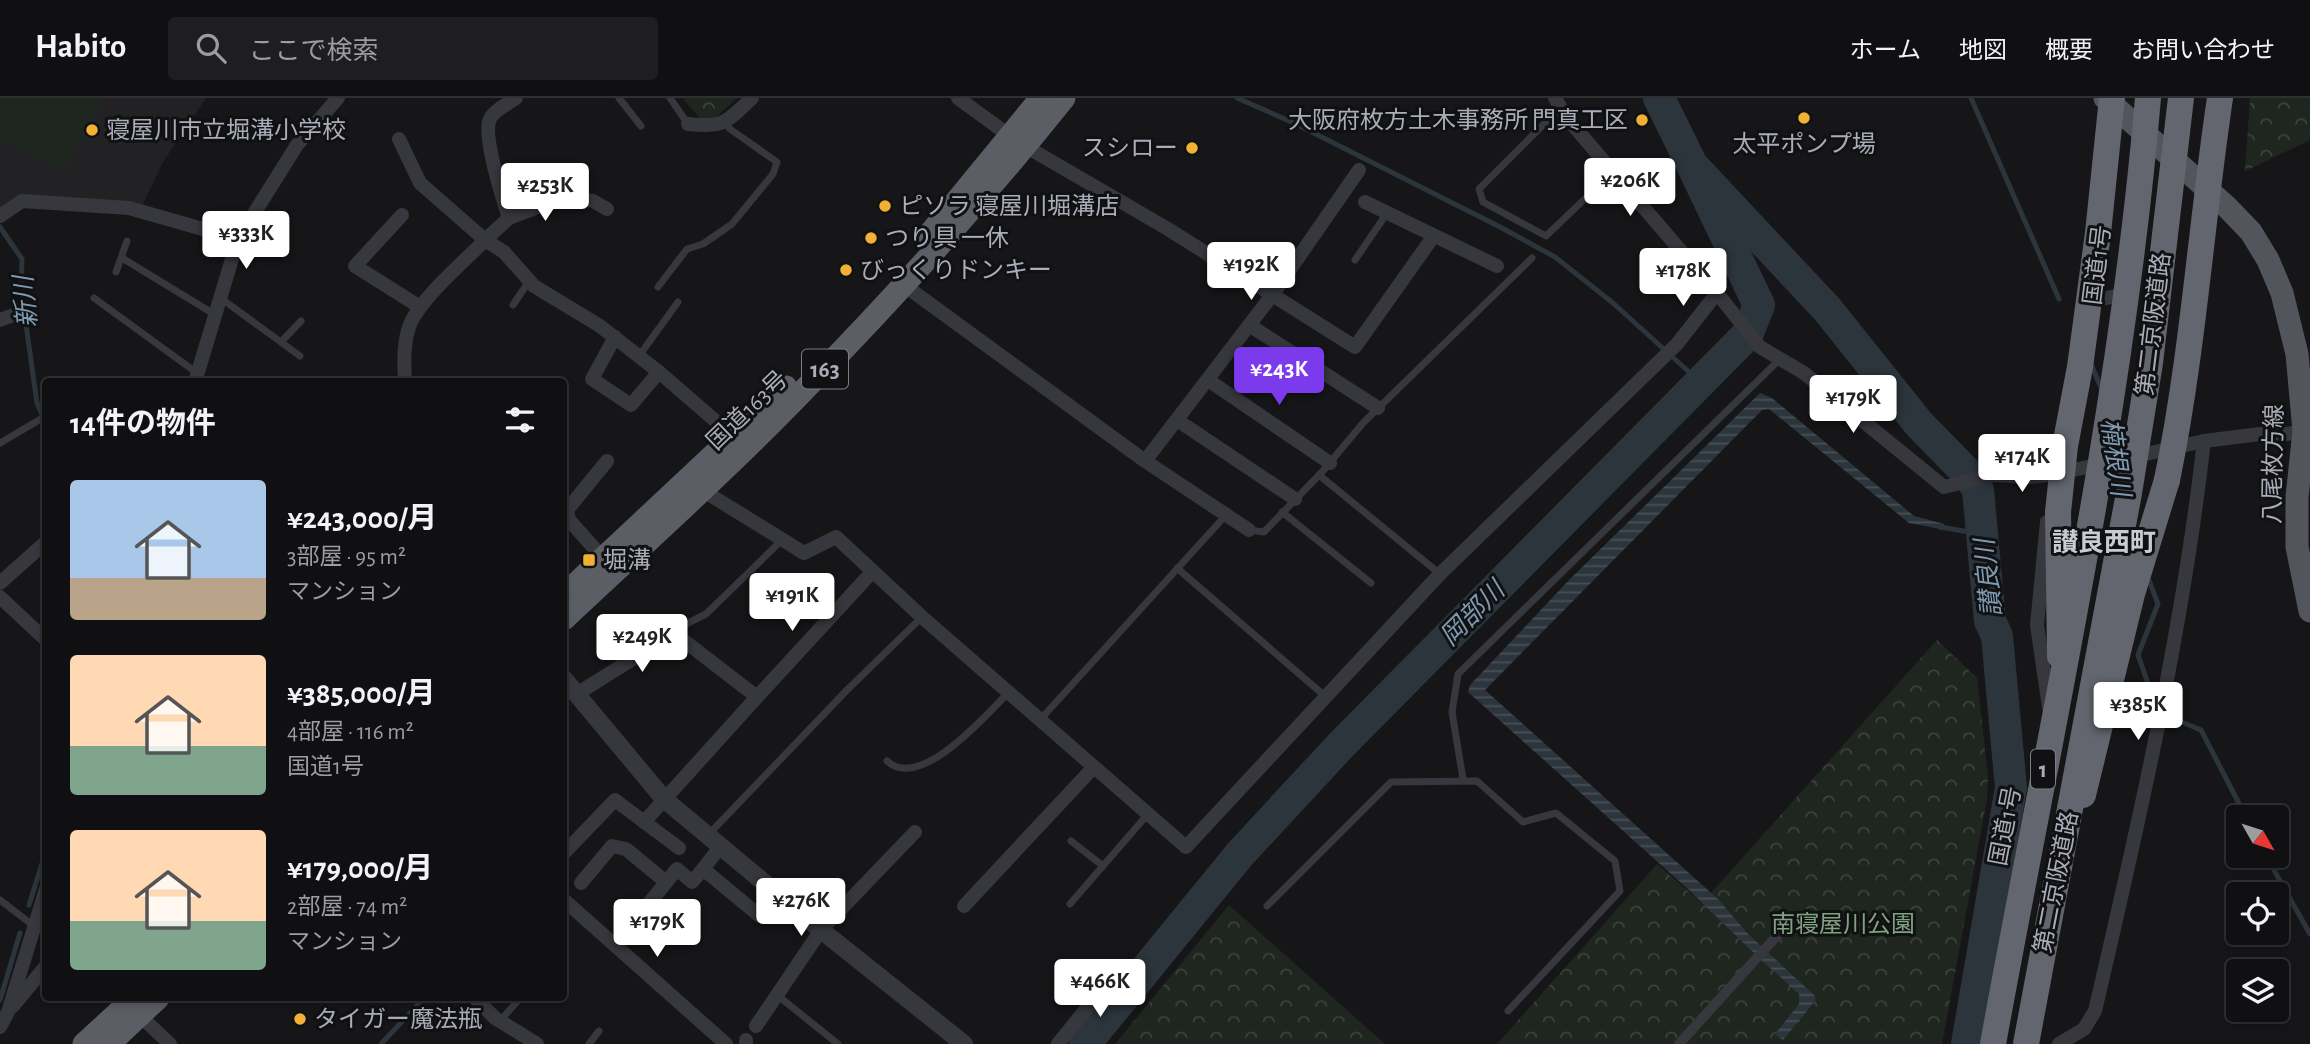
<!DOCTYPE html>
<html lang="ja">
<meta charset="utf-8">
<style>
:root{--surface:#101012;--page:#1e1e20;--text:#f1f3f6;--muted:#9c9d9f;--line:#303032;--accent:#7c3aed}
body{margin:0;font-family:"Alegreya Sans","Noto Sans JP",sans-serif;background:var(--page);color:var(--text);height:100vh;display:flex;flex-direction:column;font-size:26px;white-space:nowrap}
*{box-sizing:border-box;margin:0}
p{font-size:23px;color:var(--muted)}
.icon{flex:none;width:38px;height:38px;fill:none;stroke:currentColor;stroke-width:2;stroke-linecap:round;stroke-linejoin:round}
.map{position:relative;flex:1;overflow:hidden}
.side{position:absolute;left:42px;top:280px;width:525px;height:623px;display:flex;flex-direction:column;background:var(--surface);border-radius:7px;box-shadow:0 4px 10px #0003,0 0 0 2px var(--line)}
.side>*{flex:none}
.needle{width:46px;rotate:129deg}
.tools{position:absolute;left:2226px;top:707px;display:grid;gap:14px}
.tools a{display:grid;place-items:center;width:63px;height:63px;border-radius:7px;background:var(--surface);box-shadow:0 4px 10px #0003,0 0 0 2px var(--line);font-size:35px}
.price{position:absolute;translate:-50% -60px;padding:0 16px;border-radius:7px;background:#fff;color:#222;font-size:23px;line-height:46px;filter:drop-shadow(0 2px 4px #0008)}
.price::after{content:'';position:absolute;left:50%;top:42px;width:21px;height:16px;margin-left:-10px;background:inherit;clip-path:polygon(0 0,100% 0,50% 100%)}
.price.selected{background:var(--accent);color:#fff}
ul{padding:0;list-style:none}
li{display:flex;align-items:center;gap:21px;height:175px;padding:0 28px}
li span{display:grid;place-items:center;flex:none;width:196px;height:140px;border-radius:7px;color:#555}
li>.icon{margin-inline-start:auto}
span .icon{width:84px;height:84px;fill:#fffc;stroke-width:1}
li b{font-size:30px}
h2{display:flex;justify-content:space-between;align-items:center;height:84px;padding:0 28px;font-size:30px}
header{display:flex;align-items:center;gap:42px;box-sizing:border-box;height:98px;padding:0 35px;background:var(--surface);border-bottom:2px solid var(--line)}
header strong{font-size:33px}
nav{display:flex;gap:38px;margin-inline-start:auto;font-size:24px}
.search{width:490px;height:63px;background:var(--page);display:flex;align-items:center;gap:18px;box-sizing:border-box;padding:0 24px;border-radius:7px;color:var(--muted);font-size:26px}
.map>svg:first-child{display:block}
.built{fill:#222225}
.green{fill:#1e261f}
.park{fill:url(#park-crowns)}
.water{fill:url(#water-rules)}
.lines{fill:none;stroke-linecap:round;stroke-linejoin:round}
.stream{stroke:#2c353c;stroke-width:5}
.river{stroke:#2c353c;stroke-width:32}
.service{stroke:#37383d;stroke-width:7}
.pedestrian{stroke:#37383d;stroke-width:10}
.minor{stroke:#37383d;stroke-width:14}
.tertiary{stroke:#37383d;stroke-width:18}
.primary{stroke:#53555c;stroke-width:23}
.trunk{stroke:#5b5e65;stroke-width:23}
.motorway{stroke:#63666e;stroke-width:26}
.motorway-bridge{stroke:#63666e;stroke-width:26}
.poi-dot{fill:#f2b134;stroke:#111113;stroke-width:2.5}
.labels{text-anchor:middle;stroke-width:6;stroke-linejoin:round;paint-order:stroke}
.shield{fill:#111113;stroke:#7b7e86;stroke-width:2}
.shield-label{font-size:23px;font-weight:bold;fill:#a8adb8}
.poi-label{font-size:24px;fill:#a8adb8;stroke:#111113;text-anchor:start}
.street-label{font-size:24px;fill:#a8adb8;stroke:#111113}
.park-label{font-size:24px;fill:#7fa381;stroke:#111113}
.water-label{font-size:26px;font-style:italic;fill:#7f9bb3;stroke:#111113}
.neighbourhood-label{font-size:26px;font-weight:bold;fill:#c9ccd4;stroke:#111113}
</style>
<header>
<strong>Habito</strong>
<div class="search"><svg class="icon" aria-label="search" viewBox="0 0 24 24"><circle cx="10" cy="10" r="6"/><path d="M15 15l6 6"/></svg>ここで検索</div>
<nav><a>ホーム</a><a>地図</a><a>概要</a><a>お問い合わせ</a></nav>
</header>
<div class="map">
<svg width="2310" height="946" viewBox="0 0 2310 946">
<defs>
<pattern id="park-crowns" width="20" height="18" patternUnits="userSpaceOnUse" patternTransform="scale(1.75)"><rect width="20" height="18" fill="#1e261f"/><path d="M2 6a3 3 0 1 1 6 0M12 15a3 3 0 1 1 6 0" fill="none" stroke="#3c433d"/></pattern>
<pattern id="water-rules" width="6" height="5" patternUnits="userSpaceOnUse" patternTransform="scale(1.75)"><rect width="6" height="5" fill="#2c353c"/><path d="M0 2.5h6" fill="none" stroke="#485056"/></pattern>
</defs>
<rect width="100%" height="100%" fill="#161618"/>
<polygon class="built" points="0,0 206,0 163,64 141,110 20,100 0,114"/>
<polygon class="green" points="0,0 104,0 63,74 0,40"/>
<g class="park">
<polygon points="682,0 737,0 715,20 702,22"/>
<polygon points="2250,0 2310,0 2310,42 2245,73"/>
<polygon points="1937,542 1977,580 1988,679 1987,701 1942,946 1497,946 1657,766 1702,805"/>
<polygon points="1229,807 1385,946 1115,946"/>
</g>
<polygon class="water" points="1760,295 1772,300 1914,418 1944,426 1946,432 1909,425 1769,311 1762,312 1485,592 1719,802 1747,835 1815,898 1815,903 1783,942 1775,936 1799,906 1799,896 1758,859 1689,792 1468,594 1470,587 1571,480"/>
<g class="lines">
<g class="stream">
<polyline points="1237,0 1294,25 1502,130 1555,159 1613,205 1699,283"/>
<polyline points="1971,0 2059,201"/>
<polyline points="0,129 22,161 21,191 37,305 46,326"/>
<polyline points="2091,266 2102,292"/>
<polyline points="2115,363 2118,388"/>
<polyline points="1940,429 1981,436"/>
<polyline points="2147,477 2158,506 2138,557 2158,614 2201,632 2246,719"/>
<polyline points="2266,758 2310,836"/>
<polyline points="29,807 46,753"/>
<polyline points="0,902 20,835"/>
<polyline points="381,946 424,900"/>
</g>
<g class="river">
<polyline points="1659,0 1692,67 1827,211 1919,326 1969,377 1978,392 1990,523 1997,538 2011,690 1967,946"/>
<polyline points="1085,946 1240,756 1341,647 1747,237 1759,207 1692,67"/>
</g>
<g class="service">
<polyline points="619,0 641,28"/>
<polyline points="670,0 688,26"/>
<polyline points="1560,10 1479,91 1483,104 1546,138 1613,74"/>
<polyline points="122,160 214,216"/>
<polyline points="1355,162 1387,115"/>
<polyline points="116,174 127,143"/>
<polyline points="658,189 687,151 703,146 732,126 773,76 777,64 730,31 724,24"/>
<polyline points="219,199 300,258"/>
<polyline points="94,200 197,275"/>
<polyline points="513,207 529,183"/>
<polyline points="281,244 301,223"/>
<polyline points="639,258 678,204"/>
<polyline points="0,345 46,318"/>
<polyline points="1319,377 1440,476"/>
<polyline points="1282,414 1371,485"/>
<polyline points="1249,432 1264,434 1322,374 1363,325 1532,160"/>
<polyline points="1177,470 1326,599"/>
<polyline points="672,536 682,528 706,516 782,442"/>
<polyline points="1039,623 1226,417"/>
<path d="M 887,663 C 920,694 986,617 1008,595"/>
<polyline points="1463,681 1452,614 1458,576 1780,261"/>
<polyline points="709,736 847,592 922,519"/>
<polyline points="1071,743 1103,768"/>
<polyline points="0,802 34,828"/>
<polyline points="1070,806 1148,716"/>
<polyline points="1267,808 1391,684 1477,683 1523,724 1556,715 1615,763 1620,793 1508,913"/>
<polyline points="777,897 838,946"/>
<polyline points="500,923 520,900"/>
<polyline points="589,946 599,933"/>
</g>
<polyline class="pedestrian" points="1679,946 1784,830"/>
<g class="minor">
<polyline points="958,0 1010,38"/>
<polyline points="1555,0 1566,19 1717,195 1760,249 1804,275 1944,389 1991,377 2030,379 2051,377 2204,343 2268,335 2281,337 2304,333"/>
<path d="M 688,26 C 725,30 726,24 752,0"/>
<path d="M 399,41 L 420,85 L 485,142 C 464,164 424,197 411,224 C 403,242 404,264 405,284"/>
<polyline points="1025,48 1168,131 1355,249 1433,139"/>
<polyline points="1365,104 1497,168"/>
<polyline points="607,111 593,103 578,100 562,100 509,120 485,142 504,154 534,188 600,228 659,274 734,339"/>
<polyline points="402,117 355,168 420,209"/>
<polyline points="0,118 22,103 129,110 238,141"/>
<path d="M 509,120 C 503,102 482,36 490,21 C 494,12 508,6 516,0"/>
<polyline points="904,187 1145,363 1249,432"/>
<polyline points="2084,205 2120,197"/>
<polyline points="0,222 11,218"/>
<polyline points="1249,227 1378,310"/>
<polyline points="615,239 592,281 631,307 659,274"/>
<polyline points="1208,282 1330,365"/>
<polyline points="195,284 238,141 297,47 338,0"/>
<polyline points="1177,322 1295,401"/>
<polyline points="1145,363 1273,196 1359,72"/>
<polyline points="702,392 804,455 836,439 922,519 1186,749 1440,476 1677,246 1717,195"/>
<polyline points="564,410 567,412 607,363"/>
<polyline points="567,412 569,422 603,460"/>
<polyline points="2047,424 2037,527 2049,609"/>
<polyline points="0,485 46,444"/>
<polyline points="0,499 46,542"/>
<polyline points="575,597 671,537 678,538 757,599 873,473"/>
<polyline points="644,724 757,599"/>
<polyline points="564,755 615,702 679,750"/>
<polyline points="703,771 720,749"/>
<polyline points="581,785 612,748 626,751 666,784"/>
<polyline points="564,802 726,946"/>
<polyline points="964,808 1093,670"/>
<polyline points="633,825 677,771 692,784 703,771 760,818"/>
<polyline points="475,900 495,920 537,946"/>
<polyline points="13,908 46,868"/>
<polyline points="136,914 170,946"/>
<polyline points="756,928 821,832 915,734"/>
<polyline points="0,929 8,914 46,791"/>
<polyline points="746,946 746,942"/>
<polyline points="1058,946 1115,875"/>
<path d="M 2059,946 L 2084,931 L 2095,913 C 2139,724 2182,536 2204,343"/>
</g>
<polyline class="tertiary" points="564,581 664,701 821,832 964,946"/>
<polyline class="primary" points="2105,0 2226,108 2251,134 2268,162 2282,195 2297,256 2304,333 2297,399 2297,449 2310,513"/>
<g class="trunk">
<polyline points="927,139 1041,0"/>
<polyline points="564,497 786,289"/>
<path d="M 564,521 C 645,445 729,370 806,290 C 897,197 983,101 1064,0"/>
<polyline points="84,946 134,900"/>
<polyline points="109,946 158,900"/>
</g>
<g class="motorway">
<polyline points="2058,414 2060,558"/>
<polyline points="2083,697 2132,496 2167,382"/>
</g>
<g class="motorway-bridge">
<path d="M 2167,382 C 2193,256 2201,127 2220,0"/>
<polyline points="2058,414 2065,348 2080,269 2098,135 2112,0"/>
<path d="M 1993,946 C 2050,632 2121,319 2148,0"/>
<polyline points="2026,946 2129,395 2150,265 2181,0"/>
</g>
</g>
<g class="poi-dot">
<circle cx="1804" cy="20" r="7"/>
<circle cx="1642" cy="22" r="7"/>
<circle cx="92" cy="32" r="7"/>
<circle cx="1192" cy="50" r="7"/>
<circle cx="885" cy="108" r="7"/>
<circle cx="871" cy="140" r="7"/>
<circle cx="846" cy="172" r="7"/>
<rect x="582" y="455" width="14" height="14" rx="3.5"/>
<circle cx="300" cy="921" r="7"/>
</g>
<g class="labels">
<g class="shield">
<rect x="802" y="251.5" width="46" height="39" rx="5"/>
<rect x="2031" y="651.5" width="24" height="39" rx="5"/>
</g>
<g class="shield-label">
<text x="825" y="279">163</text>
<text x="2043" y="679">1</text>
</g>
<g class="poi-label">
<text x="1628" y="30" text-anchor="end">大阪府枚方土木事務所 門真工区</text>
<text x="106" y="40">寝屋川市立堀溝小学校</text>
<text x="1804" y="54" text-anchor="middle">太平ポンプ場</text>
<text x="1178" y="58" text-anchor="end">スシロー</text>
<text x="899" y="116">ピソラ 寝屋川堀溝店</text>
<text x="885" y="148">つり具 一休</text>
<text x="860" y="180">びっくりドンキー</text>
<text x="603" y="470">堀溝</text>
<text x="314" y="929">タイガー魔法瓶</text>
</g>
<g class="street-label">
<text transform="translate(2097 167) rotate(-83)" y="8">国道1号</text>
<text transform="translate(2153 226) rotate(-83)" y="8">第二京阪道路</text>
<text transform="translate(747 312) rotate(-44)" y="8">国道163号</text>
<text transform="translate(2273 366) rotate(-89)" y="8">八尾枚方線</text>
<text transform="translate(2005 728) rotate(-79)" y="8">国道1号</text>
<text transform="translate(2056 784) rotate(-79)" y="8">第二京阪道路</text>
</g>
<g class="park-label">
<text x="1843" y="834">南寝屋川公園</text>
</g>
<g class="water-label">
<text transform="translate(25 204) rotate(-95)" y="9">新川</text>
<text transform="translate(2116 359) rotate(82)" y="9">楠根川</text>
<text transform="translate(1988 480) rotate(-96)" y="9">讃良川</text>
<text transform="translate(1472 515) rotate(-45)" y="9">岡部川</text>
</g>
<g class="neighbourhood-label">
<text x="2104" y="453">讃良西町</text>
</g>
</g>
</svg>
<div class="tools">
<a><svg class="needle" viewBox="-14 -14 28 28"><path d="M0-13l5 13h-10z" fill="#e53935"/><path d="M0 13l5-13h-10z" fill="#9c9d9f"/></svg></a>
<a><svg class="icon" aria-label="locate" viewBox="0 0 24 24"><circle cx="12" cy="12" r="6"/><path d="M12 2v4M12 18v4M2 12h4M18 12h4"/></svg></a>
<a><svg class="icon" aria-label="layers" viewBox="0 0 24 24"><path d="M12 4l9 5-9 5-9-5zM3 14l9 5 9-5"/></svg></a>
</div>
<b class="price" style="left:1630px;top:120px">¥206K</b>
<b class="price" style="left:545px;top:125px">¥253K</b>
<b class="price" style="left:246px;top:173px">¥333K</b>
<b class="price" style="left:1251px;top:204px">¥192K</b>
<b class="price" style="left:1683px;top:210px">¥178K</b>
<b class="price selected" style="left:1279px;top:309px">¥243K</b>
<b class="price" style="left:1853px;top:337px">¥179K</b>
<b class="price" style="left:2022px;top:396px">¥174K</b>
<b class="price" style="left:792px;top:535px">¥191K</b>
<b class="price" style="left:642px;top:576px">¥249K</b>
<b class="price" style="left:2138px;top:644px">¥385K</b>
<b class="price" style="left:801px;top:840px">¥276K</b>
<b class="price" style="left:657px;top:861px">¥179K</b>
<b class="price" style="left:1100px;top:921px">¥466K</b>
<section class="side">
<h2>14件の物件<svg class="icon" aria-label="filters" viewBox="0 0 24 24"><path d="M4 7h16M4 17h16"/><circle cx="9" cy="7" r="2"/><circle cx="15" cy="17" r="2"/></svg></h2>
<ul>
<li><span style="background:linear-gradient(#a9c7e8 70%,#b9a48a 0)"><svg class="icon" aria-label="home" viewBox="0 0 24 24"><path d="M3 11l9-7 9 7M6 9v11h12V9"/></svg></span><div><b>¥243,000/月</b><p>3部屋 · 95 m²</p><p>マンション</p></div></li>
<li><span style="background:linear-gradient(#ffd9b3 65%,#7fa58c 0)"><svg class="icon" aria-label="home" viewBox="0 0 24 24"><path d="M3 11l9-7 9 7M6 9v11h12V9"/></svg></span><div><b>¥385,000/月</b><p>4部屋 · 116 m²</p><p>国道1号</p></div></li>
<li><span style="background:linear-gradient(#ffd9b3 65%,#7fa58c 0)"><svg class="icon" aria-label="home" viewBox="0 0 24 24"><path d="M3 11l9-7 9 7M6 9v11h12V9"/></svg></span><div><b>¥179,000/月</b><p>2部屋 · 74 m²</p><p>マンション</p></div></li>
</ul>
</section>
</div>
